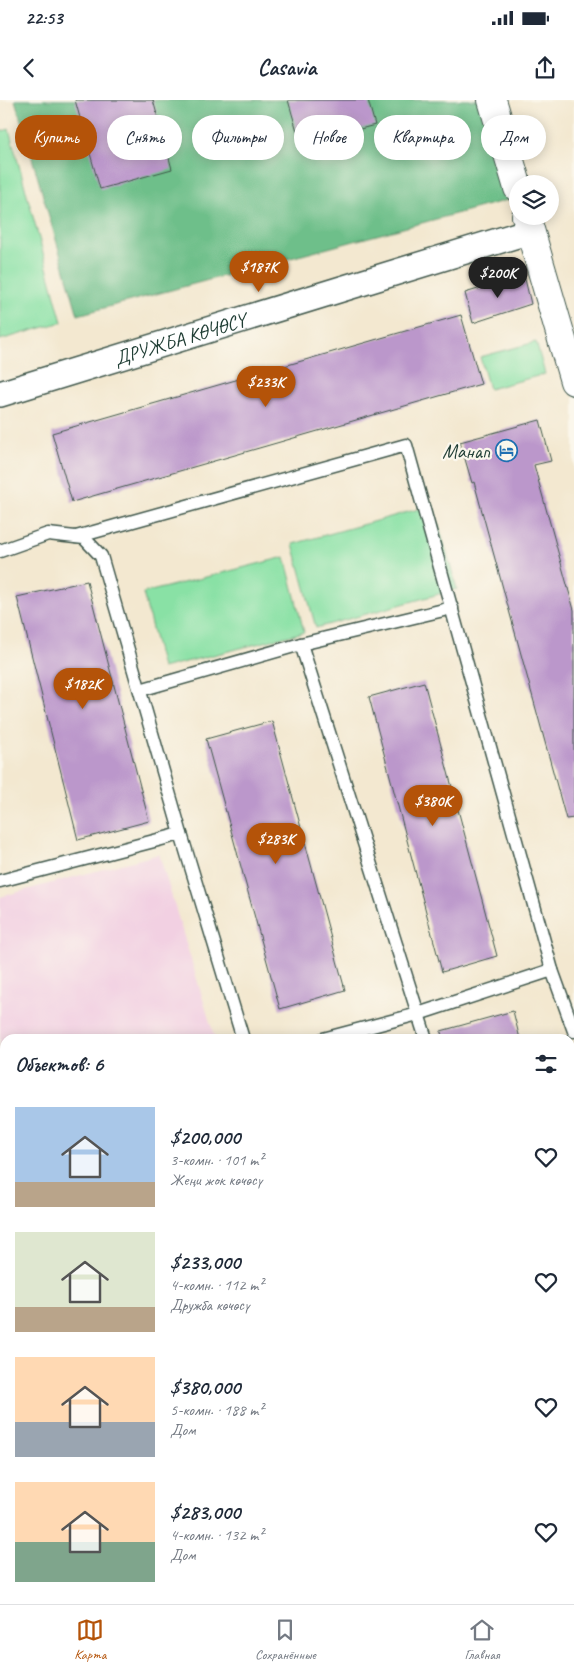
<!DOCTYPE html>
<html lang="ru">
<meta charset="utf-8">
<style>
:root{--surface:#fff;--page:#f2f2f3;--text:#1f2937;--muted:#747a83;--line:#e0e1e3;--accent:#b45309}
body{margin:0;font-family:Caveat,sans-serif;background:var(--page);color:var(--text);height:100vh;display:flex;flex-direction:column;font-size:19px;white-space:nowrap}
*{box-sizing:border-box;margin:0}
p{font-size:16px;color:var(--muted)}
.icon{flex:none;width:28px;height:28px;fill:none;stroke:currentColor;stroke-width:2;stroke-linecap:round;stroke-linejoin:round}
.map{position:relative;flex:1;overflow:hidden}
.sheet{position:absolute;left:0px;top:934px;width:575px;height:571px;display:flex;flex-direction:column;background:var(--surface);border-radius:15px 15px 0 0;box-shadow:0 2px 12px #0003}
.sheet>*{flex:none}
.banner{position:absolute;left:15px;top:15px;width:545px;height:45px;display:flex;gap:10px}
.controls{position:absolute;left:509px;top:75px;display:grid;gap:10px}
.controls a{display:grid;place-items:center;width:50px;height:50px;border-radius:50%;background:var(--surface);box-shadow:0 2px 12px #0003;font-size:25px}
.price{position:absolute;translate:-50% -42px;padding:0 11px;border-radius:18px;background:var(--accent);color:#fff;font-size:16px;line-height:32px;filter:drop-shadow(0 1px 2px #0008)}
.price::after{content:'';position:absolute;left:50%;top:30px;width:15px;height:11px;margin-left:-8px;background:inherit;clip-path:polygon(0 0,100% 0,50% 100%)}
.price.selected{background:#222;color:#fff}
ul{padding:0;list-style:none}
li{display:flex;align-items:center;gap:15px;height:125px;padding:0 15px}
li span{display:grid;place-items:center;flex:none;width:140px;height:100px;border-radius:0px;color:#555}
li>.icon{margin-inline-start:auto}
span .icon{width:60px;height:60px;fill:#fffc;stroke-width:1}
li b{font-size:21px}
h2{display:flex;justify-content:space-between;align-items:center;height:60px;padding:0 15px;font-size:21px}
.pill{padding:0 18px;border-radius:22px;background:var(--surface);box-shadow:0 2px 12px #0003;font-size:18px;line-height:45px}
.pill.selected{background:var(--accent);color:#fff}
.status{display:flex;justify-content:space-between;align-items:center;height:35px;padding:0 25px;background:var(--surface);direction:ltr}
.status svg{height:14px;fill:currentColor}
header{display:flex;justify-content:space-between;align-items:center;height:65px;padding:0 15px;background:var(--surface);font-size:22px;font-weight:700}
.tab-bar{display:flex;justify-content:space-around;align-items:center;height:70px;border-top:1px solid var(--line);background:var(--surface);font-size:14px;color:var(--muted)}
.tab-bar a{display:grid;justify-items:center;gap:2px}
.tab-bar .selected{color:var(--accent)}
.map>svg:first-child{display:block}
.built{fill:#f2d0e2}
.green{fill:#89e1a5;stroke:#548f6c}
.forest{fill:#6ebf8a;stroke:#467e5f}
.building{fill:#bb97cb}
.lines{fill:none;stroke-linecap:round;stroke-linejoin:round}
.service-casing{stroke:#3f574b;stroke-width:15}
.minor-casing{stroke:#3f574b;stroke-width:28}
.secondary-casing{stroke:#3f574b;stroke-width:30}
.service{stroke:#fff;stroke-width:12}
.minor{stroke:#fff;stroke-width:25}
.secondary{stroke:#fff;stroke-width:28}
.labels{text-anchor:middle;stroke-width:4.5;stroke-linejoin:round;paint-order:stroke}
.street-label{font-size:20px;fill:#1f3d34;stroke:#fbf7ec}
.poi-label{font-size:20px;fill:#1f3d34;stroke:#fbf7ec;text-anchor:end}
</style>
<div class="status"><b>22:53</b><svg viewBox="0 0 49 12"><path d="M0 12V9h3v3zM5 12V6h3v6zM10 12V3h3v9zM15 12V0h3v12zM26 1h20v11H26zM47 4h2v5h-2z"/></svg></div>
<header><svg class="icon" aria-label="back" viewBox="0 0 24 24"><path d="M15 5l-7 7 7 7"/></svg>Casavia<svg class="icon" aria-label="share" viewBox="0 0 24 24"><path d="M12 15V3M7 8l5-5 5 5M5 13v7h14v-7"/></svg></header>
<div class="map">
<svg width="574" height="1504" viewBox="0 0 574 1504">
<rect width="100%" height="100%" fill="#fbf7ec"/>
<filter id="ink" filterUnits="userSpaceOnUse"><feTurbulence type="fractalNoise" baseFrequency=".02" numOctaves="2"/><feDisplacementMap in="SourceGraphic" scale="10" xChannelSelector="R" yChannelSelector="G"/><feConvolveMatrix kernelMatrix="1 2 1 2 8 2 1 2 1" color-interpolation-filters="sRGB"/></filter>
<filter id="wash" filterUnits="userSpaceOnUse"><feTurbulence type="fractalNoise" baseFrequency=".0096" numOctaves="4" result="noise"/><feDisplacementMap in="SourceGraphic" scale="20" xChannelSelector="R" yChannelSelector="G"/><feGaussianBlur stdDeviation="1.12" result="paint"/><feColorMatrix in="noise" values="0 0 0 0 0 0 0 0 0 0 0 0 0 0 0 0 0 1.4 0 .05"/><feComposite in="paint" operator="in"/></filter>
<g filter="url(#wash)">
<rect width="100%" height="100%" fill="#f3e8d0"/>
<polygon class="built" points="159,754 215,939 5,939 5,1221 0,1223 0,797"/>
<g class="green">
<polygon points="9,29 62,222 0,240 0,32"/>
<polygon points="536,242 545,274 489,289 480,257"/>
<polygon points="433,405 457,489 316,528 293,444"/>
<polygon points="285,457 304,532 162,568 143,493"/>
<polygon points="574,1234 574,1327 570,1328 570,1236"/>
</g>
<polygon class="forest" points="15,0 486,0 515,98 78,215"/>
<g id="blocks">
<g class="building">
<polygon points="75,0 153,0 172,69 100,89"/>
<polygon points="288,0 368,0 375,25 301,45"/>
<polygon points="524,175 531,204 473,223 465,193"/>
<polygon points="461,215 481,284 72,402 52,333"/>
<polygon points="540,320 551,361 534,365 574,510 574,718 566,719 474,382 472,383 460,342"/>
<polygon points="87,481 149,721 78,740 17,497"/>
<polygon points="424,582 497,856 442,872 369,597"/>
<polygon points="272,621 345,890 280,909 206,639"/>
<polygon points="513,911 520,939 442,939 441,931"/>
</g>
</g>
</g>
<g filter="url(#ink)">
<use href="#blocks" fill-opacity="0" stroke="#3f574b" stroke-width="1"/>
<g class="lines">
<defs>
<g id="service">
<polyline points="76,437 406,345 552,870"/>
<polyline points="0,451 48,434 84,438 101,456 181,734 243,939"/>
<polyline points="301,544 426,939"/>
<polyline points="140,590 301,544 452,508"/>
<polyline points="0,781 181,734"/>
<polyline points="323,939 418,914 552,870 574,931"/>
<polyline points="570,1223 574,1222"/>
<polyline points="0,1238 5,1237"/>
<polyline points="570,1394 574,1393"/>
<polyline points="299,1500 300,1504"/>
<polyline points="0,1501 1,1504"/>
<polyline points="186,1504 200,1500"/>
</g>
<g id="minor">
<path id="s1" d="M 0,294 L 530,131"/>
</g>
<g id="secondary">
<polyline points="492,0 518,88"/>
<polyline points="526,116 574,281"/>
</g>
</defs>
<use href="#service" class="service-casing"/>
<use href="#minor" class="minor-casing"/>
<use href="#secondary" class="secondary-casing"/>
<use href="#service" class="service"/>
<use href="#minor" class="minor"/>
<use href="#secondary" class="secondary"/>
</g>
</g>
<defs>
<symbol id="hotel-ring" viewBox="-11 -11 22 22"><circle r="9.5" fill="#fbf7ec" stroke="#1f6fb2" stroke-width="1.5"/><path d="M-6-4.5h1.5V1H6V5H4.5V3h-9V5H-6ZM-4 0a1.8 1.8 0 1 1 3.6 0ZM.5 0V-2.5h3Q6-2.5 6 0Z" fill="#1f6fb2"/></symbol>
</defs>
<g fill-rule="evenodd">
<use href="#hotel-ring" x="494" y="338" width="25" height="25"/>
</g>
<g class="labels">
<g class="street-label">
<text dy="7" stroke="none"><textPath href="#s1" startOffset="188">ДРУЖБА КӨЧӨСҮ</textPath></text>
</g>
<g class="poi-label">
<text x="490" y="358">Манап</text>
</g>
</g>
</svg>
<div class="controls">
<a><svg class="icon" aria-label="layers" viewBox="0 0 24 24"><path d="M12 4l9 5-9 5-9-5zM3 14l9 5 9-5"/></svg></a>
</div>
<b class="price" style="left:259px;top:193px">$187K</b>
<b class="price selected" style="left:498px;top:199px">$200K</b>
<b class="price" style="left:266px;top:308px">$233K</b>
<b class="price" style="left:83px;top:610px">$182K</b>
<b class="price" style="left:433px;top:727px">$380K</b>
<b class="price" style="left:276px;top:765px">$283K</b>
<div class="banner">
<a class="pill selected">Купить</a>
<a class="pill">Снять</a>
<a class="pill">Фильтры</a>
<a class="pill">Новое</a>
<a class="pill">Квартира</a>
<a class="pill">Дом</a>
</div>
<section class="sheet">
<h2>Объектов: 6<svg class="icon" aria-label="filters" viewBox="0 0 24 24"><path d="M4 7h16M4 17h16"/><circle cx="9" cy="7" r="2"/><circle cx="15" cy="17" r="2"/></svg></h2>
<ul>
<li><span style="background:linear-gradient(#a9c7e8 75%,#b9a48a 0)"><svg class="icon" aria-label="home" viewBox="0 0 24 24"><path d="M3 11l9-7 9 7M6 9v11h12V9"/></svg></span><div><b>$200,000</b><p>3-комн. · 101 m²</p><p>Жеңи жок көчөсү</p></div><svg class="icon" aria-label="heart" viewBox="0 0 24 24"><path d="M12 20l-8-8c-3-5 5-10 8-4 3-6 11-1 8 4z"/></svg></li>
<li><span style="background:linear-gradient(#dfe7d0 75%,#b9a48a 0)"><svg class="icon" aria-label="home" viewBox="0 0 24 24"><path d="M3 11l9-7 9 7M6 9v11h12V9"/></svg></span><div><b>$233,000</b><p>4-комн. · 112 m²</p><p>Дружба көчөсү</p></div><svg class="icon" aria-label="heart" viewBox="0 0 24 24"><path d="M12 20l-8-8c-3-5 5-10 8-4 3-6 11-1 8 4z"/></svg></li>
<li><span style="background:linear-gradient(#ffd9b3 65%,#9aa5b1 0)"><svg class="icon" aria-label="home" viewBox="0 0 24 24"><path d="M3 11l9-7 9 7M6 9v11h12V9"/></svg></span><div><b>$380,000</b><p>5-комн. · 188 m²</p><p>Дом</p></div><svg class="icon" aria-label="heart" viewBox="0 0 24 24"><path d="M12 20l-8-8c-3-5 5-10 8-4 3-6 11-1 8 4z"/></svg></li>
<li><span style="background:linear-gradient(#ffd9b3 60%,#7fa58c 0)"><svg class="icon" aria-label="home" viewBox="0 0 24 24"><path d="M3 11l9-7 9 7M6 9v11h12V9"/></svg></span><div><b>$283,000</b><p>4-комн. · 132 m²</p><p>Дом</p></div><svg class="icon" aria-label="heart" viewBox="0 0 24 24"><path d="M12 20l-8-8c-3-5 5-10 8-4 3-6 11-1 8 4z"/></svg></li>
</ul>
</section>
</div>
<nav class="tab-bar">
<a class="selected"><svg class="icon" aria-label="map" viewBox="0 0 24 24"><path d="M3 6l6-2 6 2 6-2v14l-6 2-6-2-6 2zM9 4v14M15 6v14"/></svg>Карта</a>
<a><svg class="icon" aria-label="saved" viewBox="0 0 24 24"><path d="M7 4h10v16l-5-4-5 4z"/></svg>Сохранённые</a>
<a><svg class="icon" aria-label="home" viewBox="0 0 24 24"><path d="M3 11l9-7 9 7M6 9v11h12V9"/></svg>Главная</a>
</nav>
